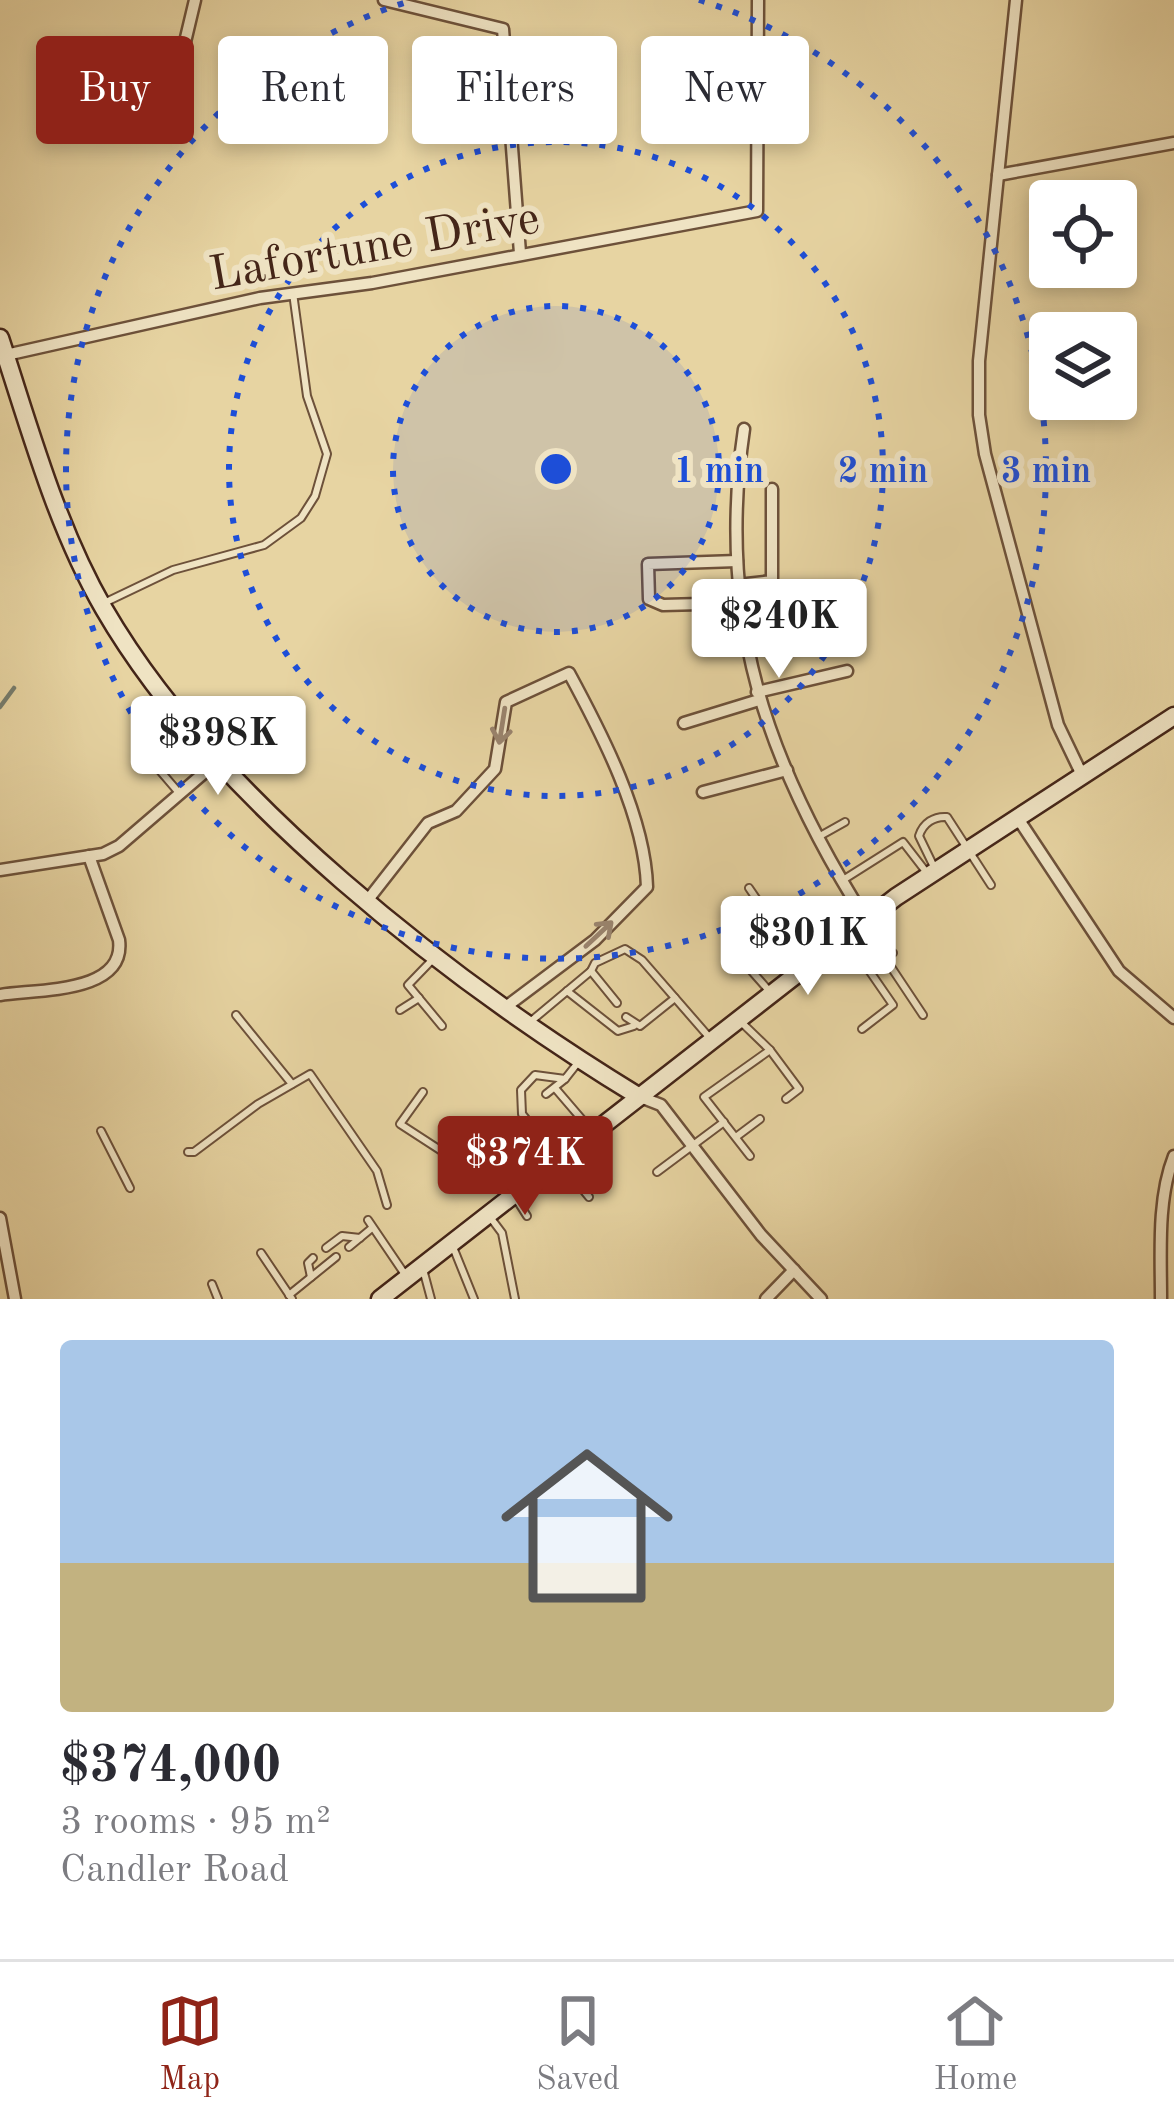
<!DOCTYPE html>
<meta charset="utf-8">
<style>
:root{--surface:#fff;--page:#f7f7f7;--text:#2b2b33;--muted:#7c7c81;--line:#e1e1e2;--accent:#8f2418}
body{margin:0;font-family:"Old Standard TT",serif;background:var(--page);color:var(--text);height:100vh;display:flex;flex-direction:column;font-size:45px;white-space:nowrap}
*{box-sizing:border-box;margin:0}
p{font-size:39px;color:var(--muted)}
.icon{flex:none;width:66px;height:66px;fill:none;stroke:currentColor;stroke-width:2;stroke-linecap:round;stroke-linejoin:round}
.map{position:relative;height:1299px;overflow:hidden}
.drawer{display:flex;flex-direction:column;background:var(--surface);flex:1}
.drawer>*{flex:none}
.guide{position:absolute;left:36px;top:36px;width:1104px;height:108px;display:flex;gap:24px}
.buttons{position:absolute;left:1029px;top:180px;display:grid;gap:24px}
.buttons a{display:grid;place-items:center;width:108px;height:108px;border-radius:12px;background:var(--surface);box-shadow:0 6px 18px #0003;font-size:60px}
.price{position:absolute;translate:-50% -102px;padding:0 27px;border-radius:12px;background:#fff;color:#222;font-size:39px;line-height:78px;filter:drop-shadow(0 3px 6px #0008)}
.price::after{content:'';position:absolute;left:50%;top:72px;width:36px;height:27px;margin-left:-18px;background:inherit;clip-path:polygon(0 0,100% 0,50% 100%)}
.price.selected{background:var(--accent);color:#fff}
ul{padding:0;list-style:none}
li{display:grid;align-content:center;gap:24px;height:636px;padding:0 60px}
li+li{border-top:3px solid var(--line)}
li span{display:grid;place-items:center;height:372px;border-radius:12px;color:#555}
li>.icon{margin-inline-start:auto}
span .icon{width:216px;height:216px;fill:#fffc;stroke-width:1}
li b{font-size:51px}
.pill{padding:0 42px;border-radius:12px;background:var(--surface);box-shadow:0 6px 18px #0003;font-size:42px;line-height:108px}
.pill.selected{background:var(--accent);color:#fff}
.tab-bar{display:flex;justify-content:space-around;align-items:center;height:168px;border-top:3px solid var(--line);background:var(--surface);font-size:33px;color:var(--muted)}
.tab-bar a{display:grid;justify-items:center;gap:6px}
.tab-bar .selected{color:var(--accent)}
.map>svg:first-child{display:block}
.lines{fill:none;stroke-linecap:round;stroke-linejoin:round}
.stream{stroke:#767d6d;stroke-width:4.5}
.lane-casing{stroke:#6d513a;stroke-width:10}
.street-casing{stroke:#6d513a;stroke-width:15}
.secondary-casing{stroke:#442518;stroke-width:21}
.lane{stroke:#efe3c3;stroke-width:6}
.street{stroke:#efe3c3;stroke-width:10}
.secondary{stroke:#efe3c3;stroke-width:16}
.oneway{stroke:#9a846e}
.ring{fill:none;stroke:#1d4ed8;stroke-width:6;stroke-dasharray:6 12}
.labels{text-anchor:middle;stroke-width:12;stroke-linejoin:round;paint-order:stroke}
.street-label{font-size:48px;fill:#442518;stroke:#efe3c3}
.centre{fill:#1d4ed8;stroke:#efe3c3;stroke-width:6}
.ring-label{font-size:36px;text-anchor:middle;font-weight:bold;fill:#1d4ed8;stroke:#efe3c3;stroke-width:12;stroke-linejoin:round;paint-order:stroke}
</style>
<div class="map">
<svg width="1174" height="1299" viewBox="0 0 1174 1299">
<rect width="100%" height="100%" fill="#e7d4a2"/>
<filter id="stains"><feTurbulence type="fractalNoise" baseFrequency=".00167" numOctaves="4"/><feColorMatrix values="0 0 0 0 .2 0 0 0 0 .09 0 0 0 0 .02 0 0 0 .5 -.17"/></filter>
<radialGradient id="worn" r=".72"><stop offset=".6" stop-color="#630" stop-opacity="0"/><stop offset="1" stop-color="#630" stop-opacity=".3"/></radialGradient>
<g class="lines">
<polyline class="stream" points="0,707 14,688"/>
<defs>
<g id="lane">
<polyline points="104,603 173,570 264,545 301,518 315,496 327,454 307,396 293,293"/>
<polyline points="138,745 180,794"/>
<polyline points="820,836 845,822"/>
<path d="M 934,867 L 919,836 C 923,823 934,816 947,817 L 991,885"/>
<polyline points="843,880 903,842 927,873"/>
<polyline points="749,888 779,932"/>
<polyline points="789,924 804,911"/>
<polyline points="846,937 893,1005 862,1029"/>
<polyline points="770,940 789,924 813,956"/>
<polyline points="434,958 408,985 442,1026"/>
<polyline points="885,958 923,1015"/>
<polyline points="869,970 893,953"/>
<polyline points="591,971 617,1003"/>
<polyline points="567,991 618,1031 634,1026"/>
<polyline points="771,993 748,967 748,957 770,940 797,969"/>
<polyline points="400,1010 419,998"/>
<polyline points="236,1015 292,1084"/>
<polyline points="626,1017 640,1026 675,998"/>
<polyline points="740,1021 770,1050 799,1089 786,1099"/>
<polyline points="530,1022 591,971 595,963 625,949 642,960 709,1037"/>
<polyline points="580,1060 565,1079 535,1075 521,1090 522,1114 589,1197"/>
<polyline points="555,1088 591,1130"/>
<polyline points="423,1092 400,1124 474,1172 493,1165 505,1152"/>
<polyline points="546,1094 565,1079"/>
<polyline points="101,1131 130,1188"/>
<polyline points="736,1137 760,1119"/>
<polyline points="188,1152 194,1152 258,1104 310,1074 377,1171 387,1205"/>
<polyline points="750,1156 704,1097 770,1050"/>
<polyline points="493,1165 517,1188"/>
<polyline points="657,1172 724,1122"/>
<polyline points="515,1197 527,1216"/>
<polyline points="490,1217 502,1233 515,1299"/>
<polyline points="368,1220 406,1276"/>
<polyline points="349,1247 372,1228"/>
<polyline points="453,1247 474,1299"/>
<polyline points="326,1248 342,1236 360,1238"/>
<polyline points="261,1253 292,1299"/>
<polyline points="423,1269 431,1299"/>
<polyline points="311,1277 308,1263 313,1258"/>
<polyline points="212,1284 218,1299"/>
<polyline points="289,1295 336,1257"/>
</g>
<g id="street">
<polyline points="384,0 503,29 520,253"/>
<polyline points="1016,0 979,361 979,415 985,454 1058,725 1082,775"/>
<polyline points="156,83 180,63 195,0"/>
<polyline points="998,175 1174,143"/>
<polyline points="6,355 260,298 372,283 757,211 758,0"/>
<path d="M 744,429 C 716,618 766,762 866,920"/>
<polyline points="737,561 648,564 649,599 663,605 739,603"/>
<polyline points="738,585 772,581 772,489"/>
<polyline points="757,692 847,671"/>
<polyline points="684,723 759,700"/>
<polyline points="703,792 787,770"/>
<polyline points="1017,817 1119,971 1174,1018"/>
<polyline points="0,870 103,854 119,846 219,760"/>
<path d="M 367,901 L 428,823 L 456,811 L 495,769 L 506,702 L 569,673 C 602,734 645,817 647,887 L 595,940 L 507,1006"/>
<path d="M 0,995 C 37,989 126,994 119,940 L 89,856"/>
<polyline points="638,1096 661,1105 761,1235 821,1299"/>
<polyline points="0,1218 15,1299"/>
<polyline points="766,1299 794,1270"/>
<path d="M 1161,1299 C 1161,1253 1157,1199 1174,1156"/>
</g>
<g id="secondary">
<path d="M 0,338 C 30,429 56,526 104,609 C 214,799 453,983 638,1096"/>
<polyline points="380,1299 896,897 1174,716"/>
</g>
</defs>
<use href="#lane" class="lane-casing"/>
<use href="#street" class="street-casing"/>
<use href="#secondary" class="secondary-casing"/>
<use href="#lane" class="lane"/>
<use href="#street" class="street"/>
<use href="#secondary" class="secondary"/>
</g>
<defs><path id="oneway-shaft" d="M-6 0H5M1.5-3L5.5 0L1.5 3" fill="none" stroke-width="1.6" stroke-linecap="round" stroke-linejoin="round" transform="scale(3)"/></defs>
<g class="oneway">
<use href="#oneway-shaft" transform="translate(502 726) rotate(99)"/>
<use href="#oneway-shaft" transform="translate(599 934) rotate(-43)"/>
</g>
<circle cx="556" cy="469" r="163" fill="#1d4ed8" fill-opacity=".12"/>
<g class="ring">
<circle cx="556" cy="469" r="163"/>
<circle cx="556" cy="469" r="327"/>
<path d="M699 0A490 490 0 1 1 413 0"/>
</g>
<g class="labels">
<g class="street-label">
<text transform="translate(374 244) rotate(-10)" y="17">Lafortune Drive</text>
</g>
</g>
<circle cx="556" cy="469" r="18" class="centre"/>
<g class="ring-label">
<text x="719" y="482">1 min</text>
<text x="883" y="482">2 min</text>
<text x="1046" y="482">3 min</text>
</g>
<rect width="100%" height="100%" filter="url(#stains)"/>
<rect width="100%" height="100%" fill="url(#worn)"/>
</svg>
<div class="buttons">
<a><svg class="icon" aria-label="locate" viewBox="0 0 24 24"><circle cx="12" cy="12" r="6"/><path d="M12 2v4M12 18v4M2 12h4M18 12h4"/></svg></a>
<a><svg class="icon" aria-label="layers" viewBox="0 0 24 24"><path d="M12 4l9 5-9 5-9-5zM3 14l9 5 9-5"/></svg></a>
</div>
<b class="price" style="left:779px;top:681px">$240K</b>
<b class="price" style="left:218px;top:798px">$398K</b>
<b class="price" style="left:808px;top:998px">$301K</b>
<b class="price selected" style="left:525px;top:1218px">$374K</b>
<div class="guide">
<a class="pill selected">Buy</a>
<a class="pill">Rent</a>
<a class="pill">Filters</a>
<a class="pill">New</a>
</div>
</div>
<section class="drawer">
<ul>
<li><span style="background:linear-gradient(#a9c7e8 60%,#c2b280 0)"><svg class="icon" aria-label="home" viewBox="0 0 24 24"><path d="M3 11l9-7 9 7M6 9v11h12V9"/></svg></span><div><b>$374,000</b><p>3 rooms · 95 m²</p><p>Candler Road</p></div></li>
</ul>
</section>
<nav class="tab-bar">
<a class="selected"><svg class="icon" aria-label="map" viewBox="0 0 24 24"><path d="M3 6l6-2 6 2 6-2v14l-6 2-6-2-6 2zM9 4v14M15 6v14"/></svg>Map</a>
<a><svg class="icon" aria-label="saved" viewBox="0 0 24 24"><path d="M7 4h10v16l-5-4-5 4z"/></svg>Saved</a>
<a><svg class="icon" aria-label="home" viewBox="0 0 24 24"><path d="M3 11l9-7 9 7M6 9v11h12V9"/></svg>Home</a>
</nav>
